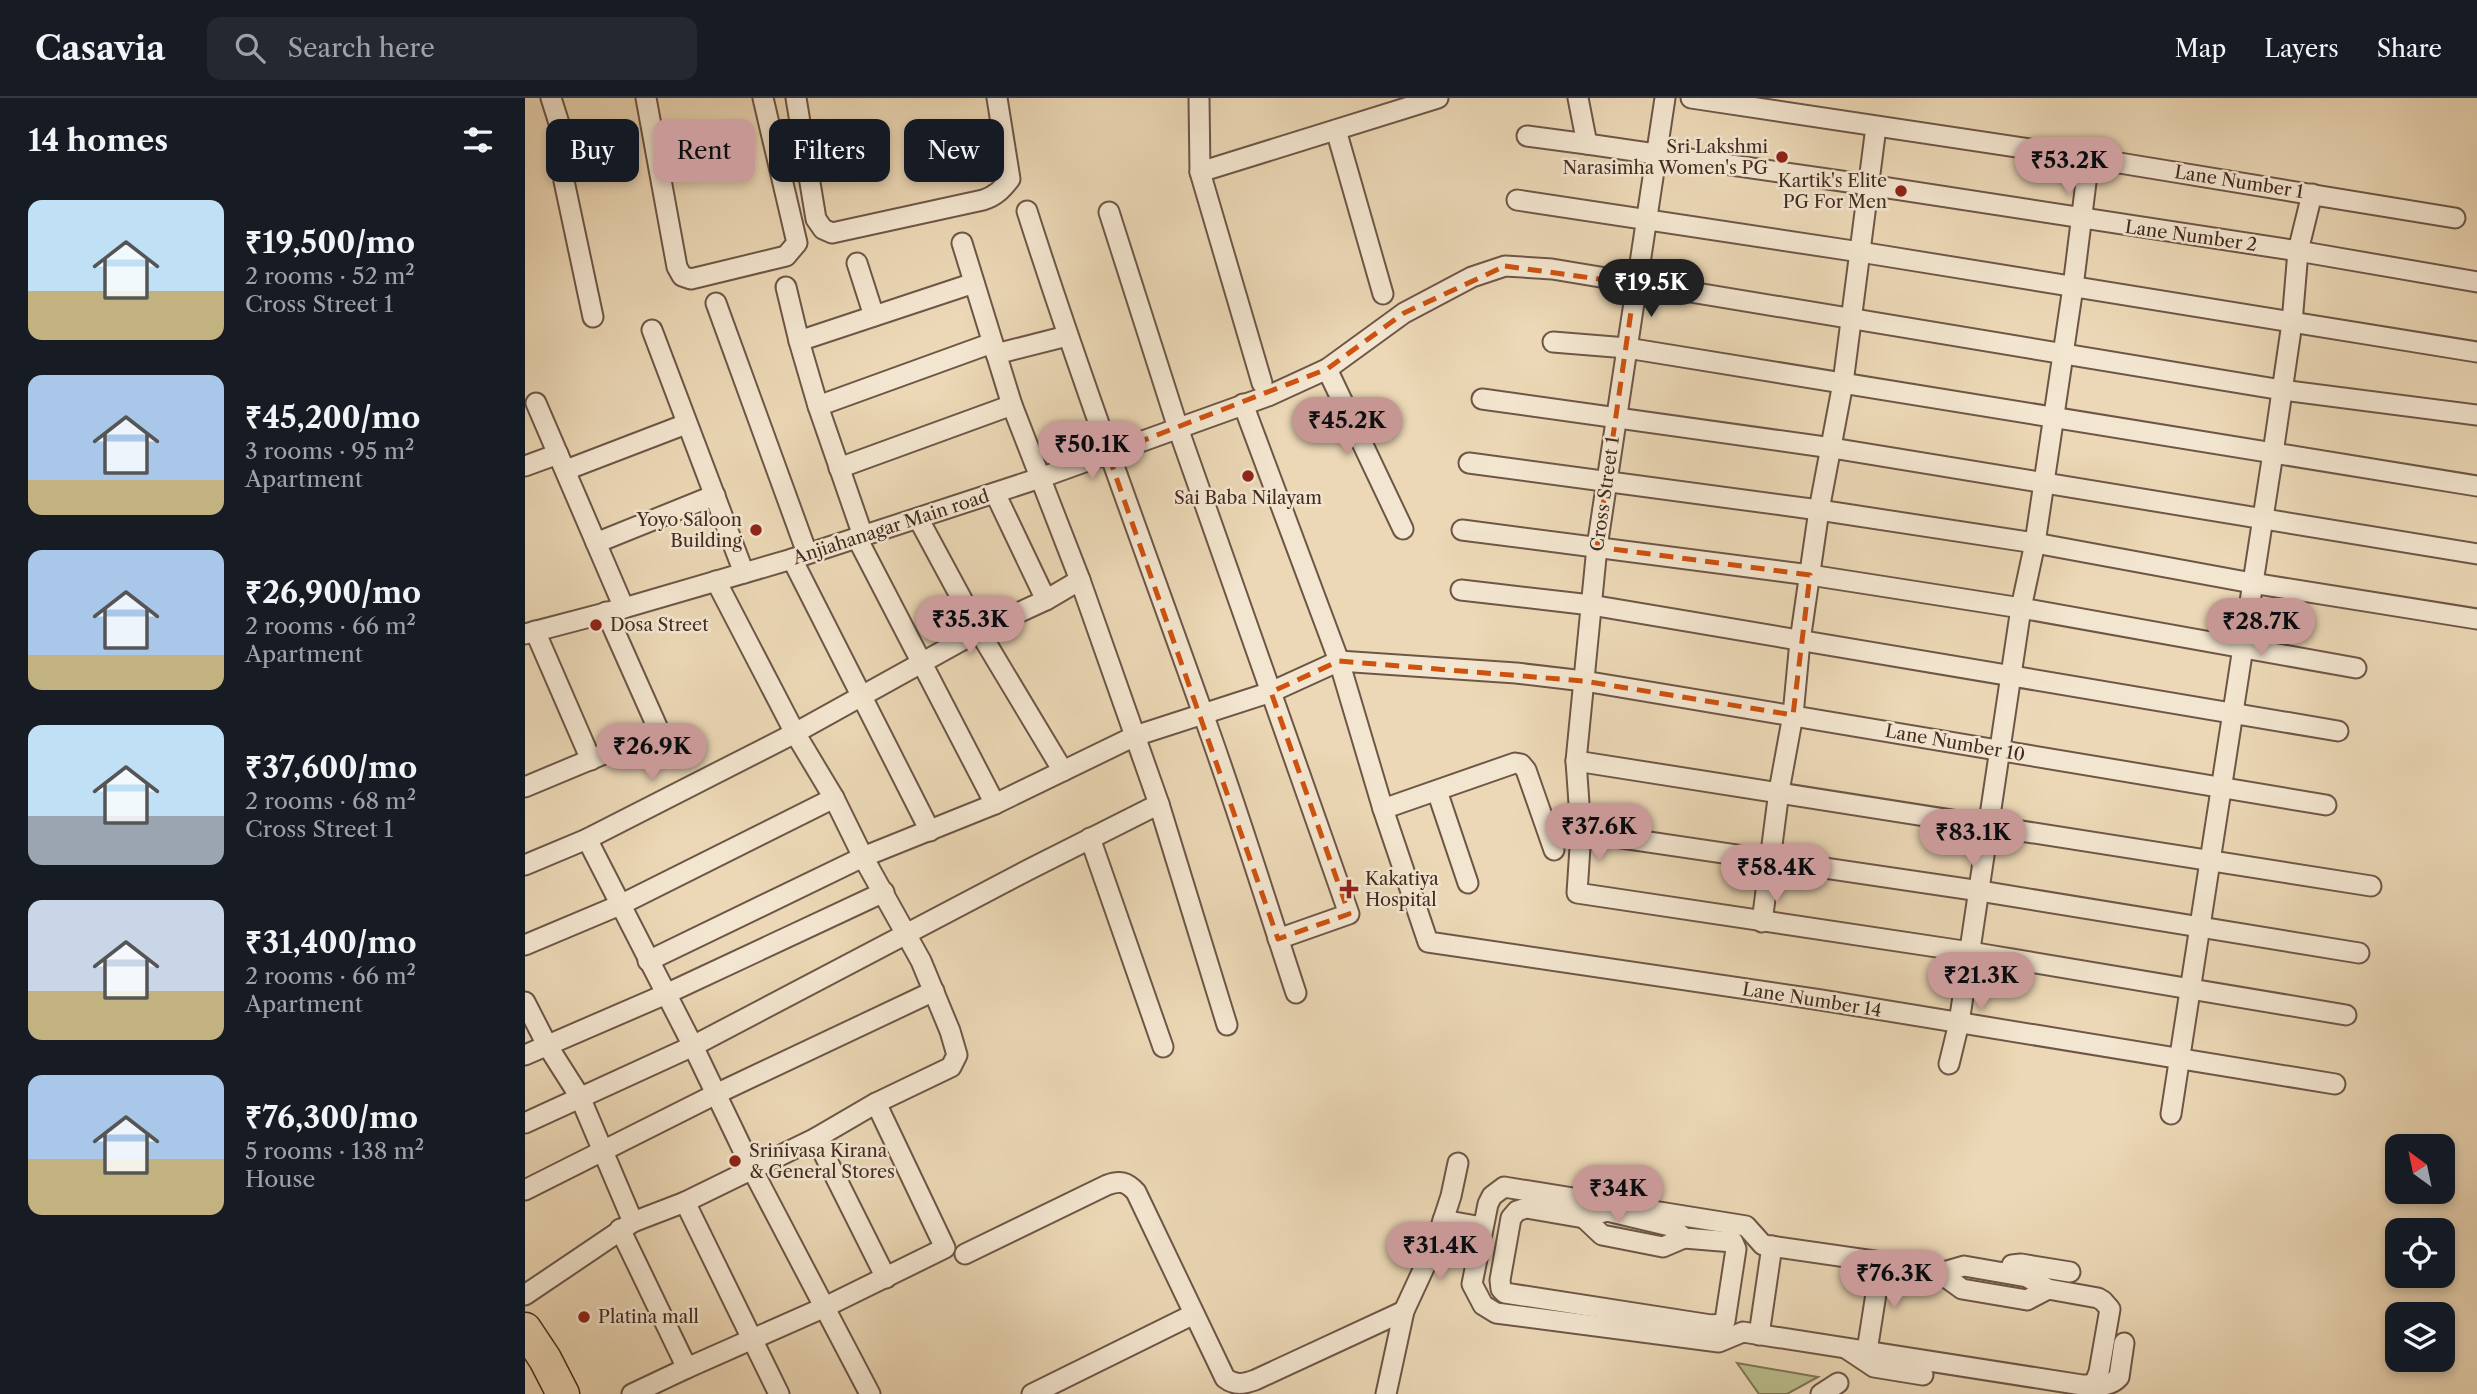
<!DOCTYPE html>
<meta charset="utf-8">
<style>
:root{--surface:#171b24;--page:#242831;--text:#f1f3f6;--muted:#9ea1a6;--line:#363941;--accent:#c59692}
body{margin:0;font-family:"Libre Caslon Text",serif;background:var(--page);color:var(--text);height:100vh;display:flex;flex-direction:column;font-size:26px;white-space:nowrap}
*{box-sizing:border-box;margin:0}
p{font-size:23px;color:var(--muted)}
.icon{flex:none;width:38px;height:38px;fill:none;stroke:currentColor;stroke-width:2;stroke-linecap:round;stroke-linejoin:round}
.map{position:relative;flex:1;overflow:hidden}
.drawer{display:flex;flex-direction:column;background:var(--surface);width:525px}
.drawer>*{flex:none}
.banner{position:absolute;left:21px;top:21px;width:665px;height:63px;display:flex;gap:14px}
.needle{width:46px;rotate:327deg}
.tools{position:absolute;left:1860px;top:1036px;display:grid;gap:14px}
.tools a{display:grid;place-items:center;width:70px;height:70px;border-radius:14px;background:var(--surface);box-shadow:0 4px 10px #0003;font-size:35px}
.price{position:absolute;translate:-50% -60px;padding:0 16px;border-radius:24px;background:var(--accent);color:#111;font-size:23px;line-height:46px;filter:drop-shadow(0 2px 4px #0008)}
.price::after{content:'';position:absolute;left:50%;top:42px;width:21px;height:16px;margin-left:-10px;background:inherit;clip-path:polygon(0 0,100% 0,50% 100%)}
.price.selected{background:#222;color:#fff}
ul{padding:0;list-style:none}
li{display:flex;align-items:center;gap:21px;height:175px;padding:0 28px}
li span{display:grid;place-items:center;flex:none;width:196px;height:140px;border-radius:14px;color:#555}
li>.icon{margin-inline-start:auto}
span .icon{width:84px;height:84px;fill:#fffc;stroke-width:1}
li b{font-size:30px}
h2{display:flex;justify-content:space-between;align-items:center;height:84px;padding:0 28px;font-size:30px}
.chip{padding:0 24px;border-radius:14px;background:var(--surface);box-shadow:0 4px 10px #0003;font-size:24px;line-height:63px}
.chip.selected{background:var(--accent);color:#111}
header{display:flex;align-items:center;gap:42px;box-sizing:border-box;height:98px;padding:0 35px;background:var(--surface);border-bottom:2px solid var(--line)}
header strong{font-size:33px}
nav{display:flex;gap:38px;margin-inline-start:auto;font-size:24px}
.search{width:490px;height:63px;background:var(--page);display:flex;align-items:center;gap:18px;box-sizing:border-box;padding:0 24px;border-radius:14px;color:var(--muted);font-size:26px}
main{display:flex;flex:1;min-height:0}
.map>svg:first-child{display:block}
.green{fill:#b9be8c;stroke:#7e7457;stroke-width:2}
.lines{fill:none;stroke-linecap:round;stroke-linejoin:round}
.minor-casing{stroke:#6e5647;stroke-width:23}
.primary-casing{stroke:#442b22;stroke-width:35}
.minor{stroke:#f3e6d0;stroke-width:19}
.primary{stroke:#ecd8b6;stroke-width:32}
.marked{fill:none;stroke:#cf520f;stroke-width:5;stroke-dasharray:14 9;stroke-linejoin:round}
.poi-dot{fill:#8f2418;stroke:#f3e6d0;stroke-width:2.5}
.labels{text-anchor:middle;stroke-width:5;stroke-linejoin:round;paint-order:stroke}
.poi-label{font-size:18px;fill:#442b22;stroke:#f3e6d0;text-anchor:start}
.street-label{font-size:18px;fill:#442b22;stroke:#f3e6d0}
</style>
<header>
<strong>Casavia</strong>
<div class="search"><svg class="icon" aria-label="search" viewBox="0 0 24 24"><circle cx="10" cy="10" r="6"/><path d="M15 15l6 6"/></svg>Search here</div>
<nav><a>Map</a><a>Layers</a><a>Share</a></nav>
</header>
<main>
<section class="drawer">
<h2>14 homes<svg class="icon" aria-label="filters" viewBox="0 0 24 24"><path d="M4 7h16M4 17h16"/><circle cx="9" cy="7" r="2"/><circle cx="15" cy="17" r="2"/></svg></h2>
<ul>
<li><span style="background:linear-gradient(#bfe0f5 65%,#c2b280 0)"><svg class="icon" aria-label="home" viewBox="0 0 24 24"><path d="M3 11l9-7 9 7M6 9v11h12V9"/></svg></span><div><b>₹19,500/mo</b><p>2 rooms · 52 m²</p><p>Cross Street 1</p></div></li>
<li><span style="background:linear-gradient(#a9c7e8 75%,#c2b280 0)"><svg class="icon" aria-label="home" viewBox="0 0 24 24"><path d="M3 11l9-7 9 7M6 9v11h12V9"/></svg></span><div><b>₹45,200/mo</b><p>3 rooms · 95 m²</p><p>Apartment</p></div></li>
<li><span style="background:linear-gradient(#a9c7e8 75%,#c2b280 0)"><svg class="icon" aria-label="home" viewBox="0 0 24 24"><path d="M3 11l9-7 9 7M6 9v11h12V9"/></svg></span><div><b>₹26,900/mo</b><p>2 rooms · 66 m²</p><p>Apartment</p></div></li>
<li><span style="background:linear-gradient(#bfe0f5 65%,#9aa5b1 0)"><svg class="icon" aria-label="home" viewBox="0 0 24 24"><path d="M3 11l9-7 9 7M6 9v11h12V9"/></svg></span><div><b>₹37,600/mo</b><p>2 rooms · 68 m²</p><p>Cross Street 1</p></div></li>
<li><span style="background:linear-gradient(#c9d6e8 65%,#c2b280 0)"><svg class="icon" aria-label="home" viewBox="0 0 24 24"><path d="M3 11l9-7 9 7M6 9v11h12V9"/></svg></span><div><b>₹31,400/mo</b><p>2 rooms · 66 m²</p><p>Apartment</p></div></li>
<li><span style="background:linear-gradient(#a9c7e8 60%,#c2b280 0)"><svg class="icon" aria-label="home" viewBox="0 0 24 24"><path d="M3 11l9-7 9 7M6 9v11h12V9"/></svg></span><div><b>₹76,300/mo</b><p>5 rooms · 138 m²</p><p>House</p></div></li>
</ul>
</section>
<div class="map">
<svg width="1952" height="1296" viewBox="0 0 1952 1296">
<rect width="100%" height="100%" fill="#ecd8b6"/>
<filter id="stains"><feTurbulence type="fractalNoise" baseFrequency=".00286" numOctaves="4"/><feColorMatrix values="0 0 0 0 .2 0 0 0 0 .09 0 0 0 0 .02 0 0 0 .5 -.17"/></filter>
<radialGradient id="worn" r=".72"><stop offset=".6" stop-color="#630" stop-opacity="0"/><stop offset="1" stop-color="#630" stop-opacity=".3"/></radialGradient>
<polygon class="green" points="1212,1265 1293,1279 1262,1296 1234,1296"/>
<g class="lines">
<defs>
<g id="minor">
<polyline points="26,0 45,60 39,83 68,219"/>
<polyline points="121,0 152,169 157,178 166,181 261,158 272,145 238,0"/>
<path d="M 271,0 L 291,121 L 298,131 L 307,135 L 458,102 C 471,98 477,91 485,81 L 472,0"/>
<polyline points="674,0 675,74 737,285"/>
<polyline points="1053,0 1062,46 1344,87 1773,153 1952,184"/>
<polyline points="1140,0 1072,449 1051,663 1056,734 1052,795 1445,854 1821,917"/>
<polyline points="1166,0 1564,60 1930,120"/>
<polyline points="811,32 858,196"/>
<polyline points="1002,38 1062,46"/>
<polyline points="675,74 913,0"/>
<polyline points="992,102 1335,154 1952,254"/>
<path d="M 502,113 C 556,282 618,447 677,613 C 711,706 740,801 771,895"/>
<polyline points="584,114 653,330 824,816 753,841"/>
<polyline points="437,145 487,307 555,482 634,706 702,927"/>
<polyline points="332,165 349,218"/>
<polyline points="261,189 274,243"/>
<polyline points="191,205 282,455"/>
<polyline points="127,232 219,475"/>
<polyline points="1028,244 1102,250 1952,388"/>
<polyline points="471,256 542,238"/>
<polyline points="802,271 878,431"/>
<polyline points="957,301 1307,350 1952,456"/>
<polyline points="11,305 99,510"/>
<polyline points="718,306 814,563 858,711 903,844 1296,902 1810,986"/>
<polyline points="293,308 467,245"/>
<polyline points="944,365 1294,412 1510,445 1727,485 1952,521"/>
<polyline points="0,368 33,356"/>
<polyline points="314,370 487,307"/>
<polyline points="41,372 161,326"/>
<polyline points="470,395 521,502"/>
<polyline points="393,420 454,533 538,673"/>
<polyline points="937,432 1285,477 1496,510 1831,570"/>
<polyline points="338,438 293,308 274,243 449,185"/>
<polyline points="332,440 470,706"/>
<polyline points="71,445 190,397"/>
<polyline points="267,461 405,733"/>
<polyline points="936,492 1066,507 1813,633"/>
<polyline points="10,533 66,662"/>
<polyline points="0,536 99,510 267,461 515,380 743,298 802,271 879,215 947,179 980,168 1027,171 1757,292 1952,317"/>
<polyline points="1051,663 1846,788"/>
<polyline points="0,689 134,633 81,514"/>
<polyline points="912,693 943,785"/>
<polyline points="858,711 990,665 996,666 1001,672 1029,752"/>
<polyline points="1056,734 1455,793 1834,855"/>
<polyline points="565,740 638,949"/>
<polyline points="62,741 168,948 227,1071 345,1296"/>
<polyline points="0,767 62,741 270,635 454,533 521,502 555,482"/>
<polyline points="1237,824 1254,693 1268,617 1275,543 1294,412 1318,285 1351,29"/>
<polyline points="0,847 95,807 309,700"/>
<polyline points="123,863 338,759 470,706 610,638 746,594 814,563 991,575 1059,583 1801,707"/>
<polyline points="0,904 22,947 55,999 108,1124"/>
<polyline points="0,957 141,896 359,794"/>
<polyline points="1424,966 1434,925 1496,510 1510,445 1548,189 1564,60"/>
<polyline points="1646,1016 1748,355 1767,225 1773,153 1787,96"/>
<polyline points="0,1025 168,948 505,771 634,706"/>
<polyline points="291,1040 361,1180"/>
<polygon points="979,1089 1221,1128 1238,1147 1356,1164 1415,1175 1439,1168 1502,1179 1523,1191 1573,1200 1578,1203 1585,1211 1574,1274 1570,1284 1564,1287 1557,1287 1218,1234 1194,1244 971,1215 958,1207 947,1186 963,1106 967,1098"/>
<polyline points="0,1092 191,996 409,893"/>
<polyline points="160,1104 254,1296"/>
<polygon points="1001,1110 1059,1120 1082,1113 1145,1128 1159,1140 1208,1144 1211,1151 1200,1223 1197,1226 1186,1227 980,1195 976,1191 975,1182 986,1120 992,1113"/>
<polyline points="1059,1120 1077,1137 1138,1149 1159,1140"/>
<polyline points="918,1122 957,1129"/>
<polyline points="95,1131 162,1270"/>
<polyline points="911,1144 953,1150"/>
<path d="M 440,1156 L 582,1087 C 595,1082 602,1084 611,1094 L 700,1280 C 710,1288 719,1286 730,1282 L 879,1213"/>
<polyline points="1487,1167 1496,1166 1545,1174"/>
<polyline points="1415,1175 1437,1191 1502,1202 1523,1191"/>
<polyline points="0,1197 108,1124 160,1104 291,1040 351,1005 426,969 432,957 425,933 396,863 338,759 309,700 270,635 191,483"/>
<polyline points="1234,1237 1247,1148"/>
<polyline points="1322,1251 1349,1269 1398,1277"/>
<polyline points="1342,1253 1356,1164"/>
<path d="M 1564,1287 C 1575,1288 1586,1288 1594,1279 L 1599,1245"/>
<polyline points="107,1296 162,1270 300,1209 420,1150 351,1005"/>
<polyline points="507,1296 669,1216"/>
<polyline points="861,1296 879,1213 911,1144 926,1098 933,1065"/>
<polyline points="1296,1296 1313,1285"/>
</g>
<polyline id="primary" points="0,1231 20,1261 38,1296"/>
</defs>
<use href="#minor" class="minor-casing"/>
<use href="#primary" class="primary-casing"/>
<use href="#minor" class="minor"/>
<use href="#primary" class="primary"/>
</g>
<path class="marked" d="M 980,168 L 1110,186 L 1072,449 L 1285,477 L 1268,617 L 1059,583 L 814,563 L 746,594 L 824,816 L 753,841 L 583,356 L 802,271 L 879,215 Z"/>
<g class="poi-dot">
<circle cx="1257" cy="59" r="7"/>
<circle cx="1376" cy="93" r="7"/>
<circle cx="723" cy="378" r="7"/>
<circle cx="231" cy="432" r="7"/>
<circle cx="71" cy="527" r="7"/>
<path d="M820.5 780.5h7v7h7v7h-7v7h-7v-7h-7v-7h7z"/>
<circle cx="210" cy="1063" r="7"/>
<circle cx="59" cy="1219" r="7"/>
</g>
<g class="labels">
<g class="poi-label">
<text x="1243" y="55" text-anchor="end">Sri Lakshmi<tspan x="1243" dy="21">Narasimha Women's PG</tspan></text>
<text x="1362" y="89" text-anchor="end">Kartik's Elite<tspan x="1362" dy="21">PG For Men</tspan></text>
<text x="723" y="406" text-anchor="middle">Sai Baba Nilayam</text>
<text x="217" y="428" text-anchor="end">Yoyo Saloon<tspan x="217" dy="21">Building</tspan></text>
<text x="85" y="533">Dosa Street</text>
<text x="840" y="787">Kakatiya<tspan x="840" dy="21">Hospital</tspan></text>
<text x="224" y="1059">Srinivasa Kirana<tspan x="224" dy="21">&amp; General Stores</tspan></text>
<text x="73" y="1225">Platina mall</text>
</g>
<g class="street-label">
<text transform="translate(1714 84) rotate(9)" y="6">Lane Number 1</text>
<text transform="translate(1666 138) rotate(8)" y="6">Lane Number 2</text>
<text transform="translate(1080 396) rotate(-82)" y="6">Cross Street 1</text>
<text transform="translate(366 429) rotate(-18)" y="6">Anjiahanagar Main road</text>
<text transform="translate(1430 645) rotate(10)" y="6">Lane Number 10</text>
<text transform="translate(1287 902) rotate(9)" y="6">Lane Number 14</text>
</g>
</g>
<rect width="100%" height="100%" filter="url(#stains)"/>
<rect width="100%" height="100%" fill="url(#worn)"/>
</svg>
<div class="tools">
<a><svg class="needle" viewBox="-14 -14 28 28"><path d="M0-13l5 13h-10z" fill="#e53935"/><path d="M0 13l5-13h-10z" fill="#9ea1a6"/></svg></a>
<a><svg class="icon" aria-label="locate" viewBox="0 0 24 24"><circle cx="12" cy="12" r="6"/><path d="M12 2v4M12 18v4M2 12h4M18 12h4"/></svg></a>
<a><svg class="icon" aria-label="layers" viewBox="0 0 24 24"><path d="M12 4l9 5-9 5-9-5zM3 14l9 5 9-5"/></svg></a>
</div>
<b class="price" style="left:1544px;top:99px">₹53.2K</b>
<b class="price selected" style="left:1126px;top:221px">₹19.5K</b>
<b class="price" style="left:822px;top:359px">₹45.2K</b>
<b class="price" style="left:567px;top:383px">₹50.1K</b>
<b class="price" style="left:445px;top:558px">₹35.3K</b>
<b class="price" style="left:1736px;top:560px">₹28.7K</b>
<b class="price" style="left:127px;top:685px">₹26.9K</b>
<b class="price" style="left:1074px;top:765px">₹37.6K</b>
<b class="price" style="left:1448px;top:771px">₹83.1K</b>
<b class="price" style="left:1251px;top:806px">₹58.4K</b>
<b class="price" style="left:1456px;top:914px">₹21.3K</b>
<b class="price" style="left:1093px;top:1127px">₹34K</b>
<b class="price" style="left:915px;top:1184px">₹31.4K</b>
<b class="price" style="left:1369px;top:1212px">₹76.3K</b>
<div class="banner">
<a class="chip">Buy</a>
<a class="chip selected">Rent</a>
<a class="chip">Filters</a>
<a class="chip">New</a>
</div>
</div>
</main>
